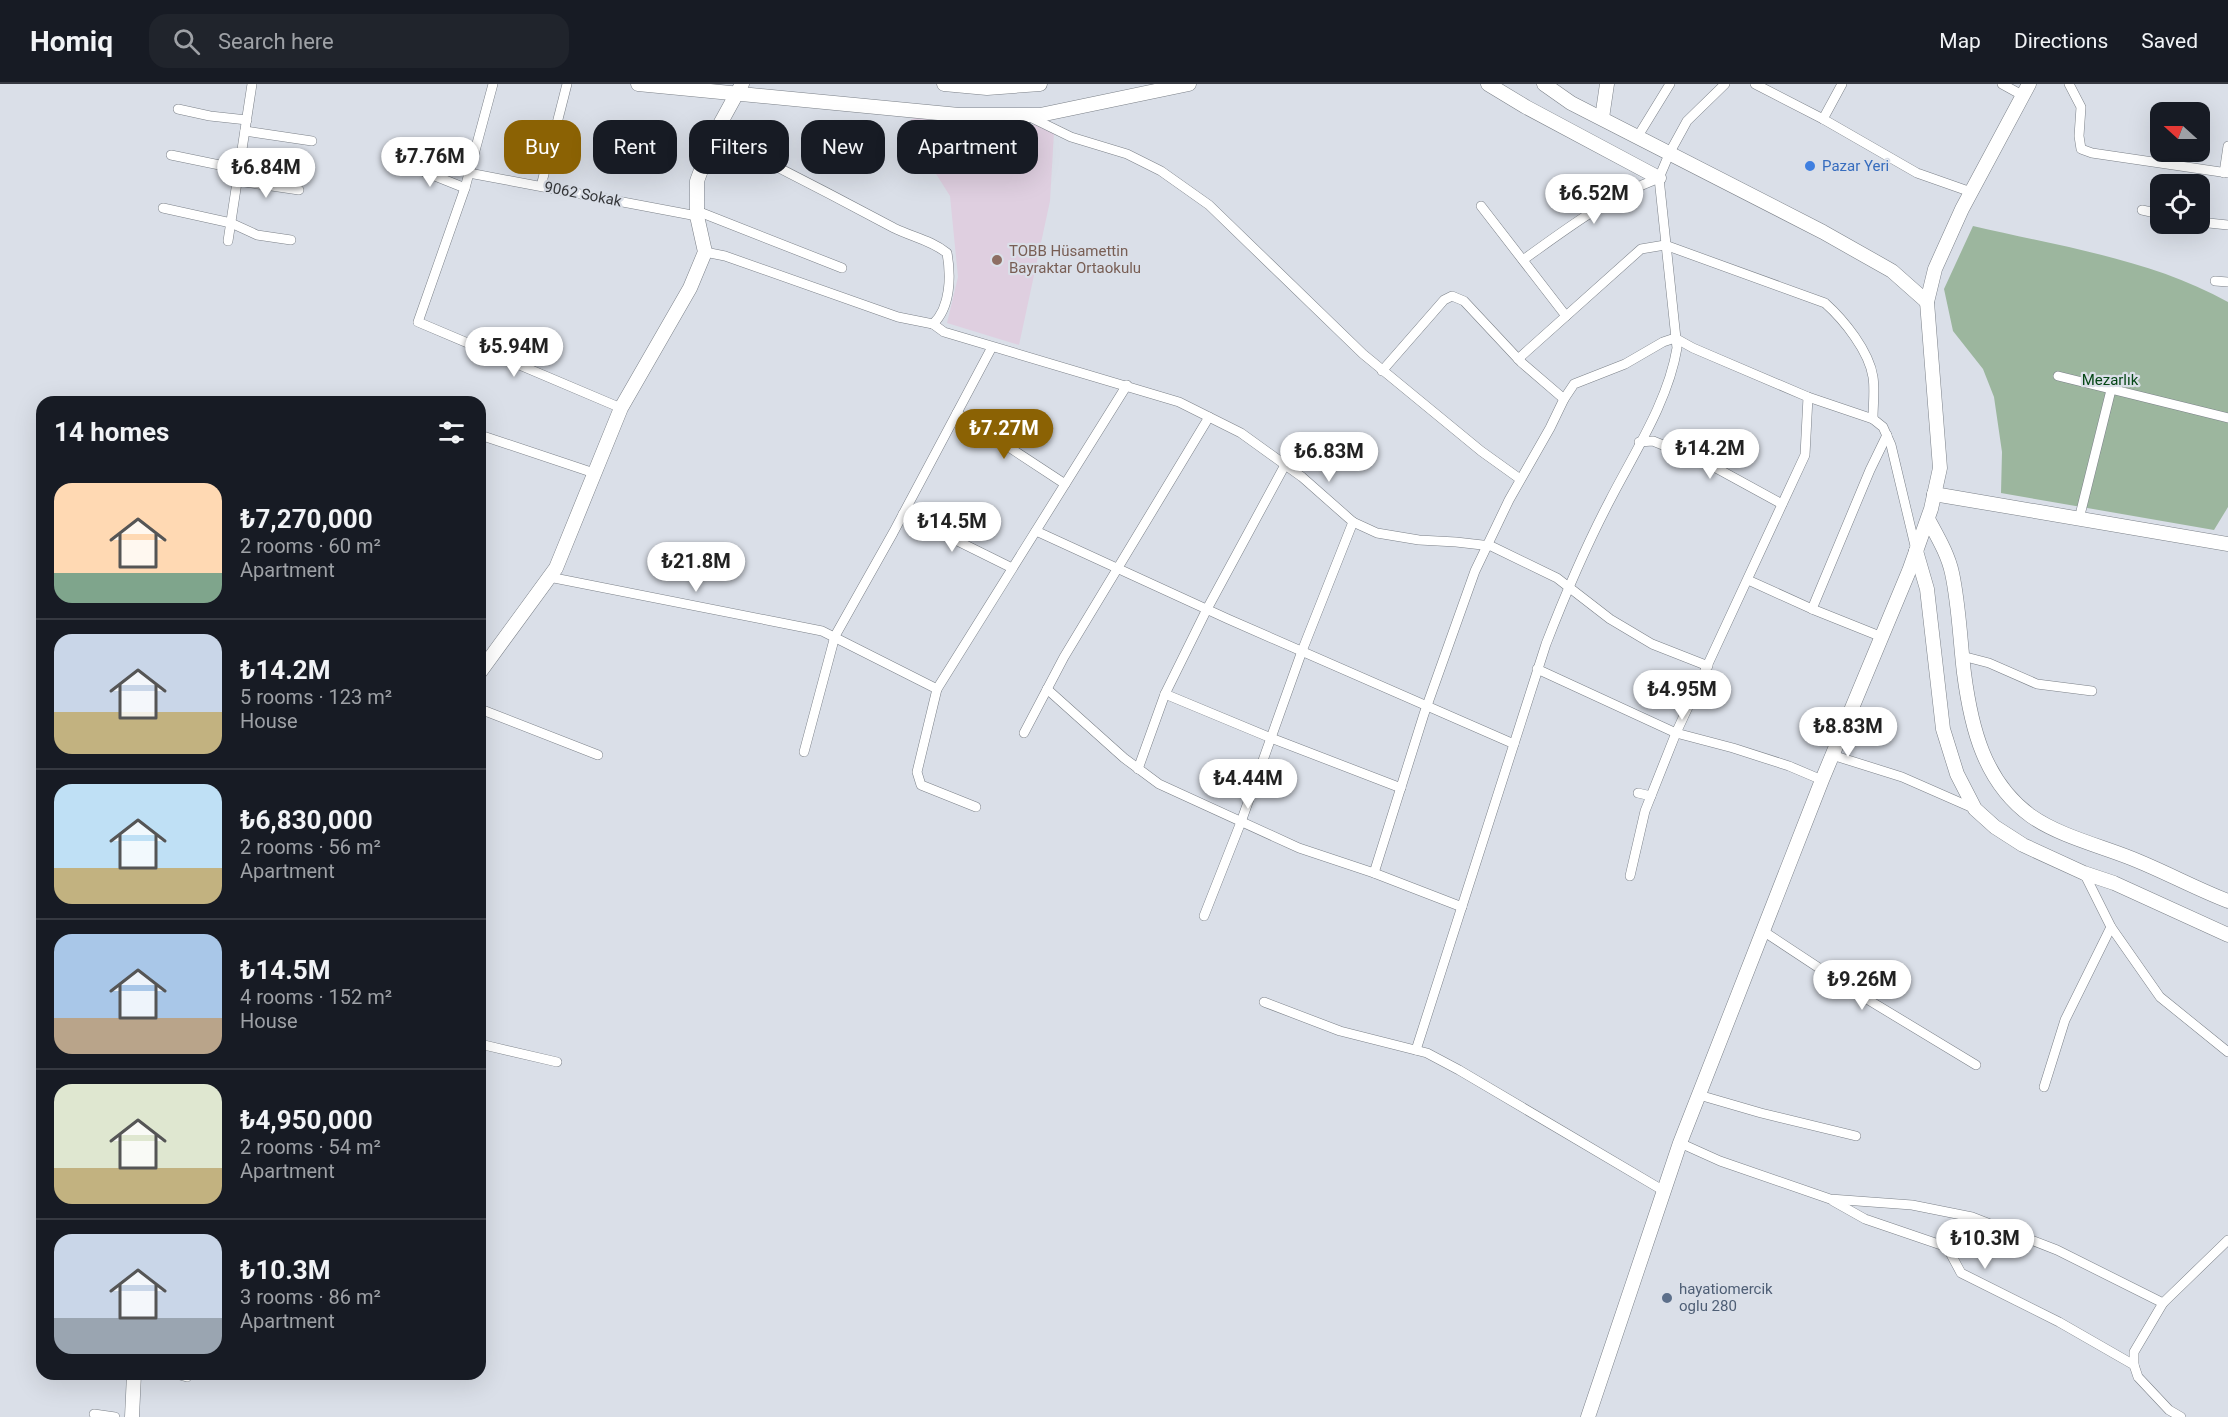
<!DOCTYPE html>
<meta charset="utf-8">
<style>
:root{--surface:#171b24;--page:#20242c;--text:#f1f3f6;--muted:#9ea1a6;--line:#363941;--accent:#8b6204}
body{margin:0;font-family:Roboto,sans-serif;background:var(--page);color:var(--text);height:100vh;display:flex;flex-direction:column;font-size:22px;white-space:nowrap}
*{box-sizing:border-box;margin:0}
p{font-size:20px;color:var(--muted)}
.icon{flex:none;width:33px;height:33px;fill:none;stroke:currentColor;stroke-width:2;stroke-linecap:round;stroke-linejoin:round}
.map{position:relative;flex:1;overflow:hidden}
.drawer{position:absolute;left:36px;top:312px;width:450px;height:984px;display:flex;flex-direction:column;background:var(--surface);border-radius:18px;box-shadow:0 6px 24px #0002}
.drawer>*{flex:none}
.banner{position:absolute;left:504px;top:36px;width:570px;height:54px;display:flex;gap:12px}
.needle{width:39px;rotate:291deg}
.fabs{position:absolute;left:2150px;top:18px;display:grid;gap:12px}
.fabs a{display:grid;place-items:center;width:60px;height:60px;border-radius:12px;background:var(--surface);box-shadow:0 6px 24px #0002;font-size:30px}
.price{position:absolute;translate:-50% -51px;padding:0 14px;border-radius:21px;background:#fff;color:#222;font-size:20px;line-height:39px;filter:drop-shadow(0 2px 3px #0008)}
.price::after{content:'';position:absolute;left:50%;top:36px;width:18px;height:14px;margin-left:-9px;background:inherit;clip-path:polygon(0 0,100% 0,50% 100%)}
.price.active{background:var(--accent);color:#fff}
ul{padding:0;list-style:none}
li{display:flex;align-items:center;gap:18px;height:150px;padding:0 18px}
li+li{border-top:2px solid var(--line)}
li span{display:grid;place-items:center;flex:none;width:168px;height:120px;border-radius:18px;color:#555}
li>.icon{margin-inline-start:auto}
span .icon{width:72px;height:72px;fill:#fffc;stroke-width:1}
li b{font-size:26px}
h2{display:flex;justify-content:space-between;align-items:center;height:72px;padding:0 18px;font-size:26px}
.chip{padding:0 21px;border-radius:18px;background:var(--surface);box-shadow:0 6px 24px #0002;font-size:21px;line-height:54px}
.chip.active{background:var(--accent);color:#fff}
header{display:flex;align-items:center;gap:36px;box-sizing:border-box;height:84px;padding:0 30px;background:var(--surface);border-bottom:2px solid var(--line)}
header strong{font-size:28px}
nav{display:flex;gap:33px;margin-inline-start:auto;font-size:21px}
.search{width:420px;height:54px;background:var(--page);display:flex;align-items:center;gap:15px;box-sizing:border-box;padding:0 21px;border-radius:18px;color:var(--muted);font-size:22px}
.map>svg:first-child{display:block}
.education{fill:#dfcfe0}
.green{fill:#9cb69e}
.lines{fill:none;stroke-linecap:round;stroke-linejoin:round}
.street-casing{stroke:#7b8088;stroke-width:10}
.secondary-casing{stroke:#7b8088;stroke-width:15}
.street{stroke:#fff;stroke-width:9}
.secondary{stroke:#fff;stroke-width:14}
.shop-dot{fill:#3f7fe0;stroke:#dadfe8;stroke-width:2}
.education-dot{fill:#8d6e63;stroke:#dadfe8;stroke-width:2}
.service-dot{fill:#5c6f8a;stroke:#dadfe8;stroke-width:2}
.labels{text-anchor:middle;stroke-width:4.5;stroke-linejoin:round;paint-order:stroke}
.shop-label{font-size:15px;fill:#366cbe;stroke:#dadfe8;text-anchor:start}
.street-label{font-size:15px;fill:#35373a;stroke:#dadfe8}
.education-label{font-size:15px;fill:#785e54;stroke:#dadfe8;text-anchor:start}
.park-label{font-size:15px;fill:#064717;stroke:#dadfe8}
.service-label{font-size:15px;fill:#4e5e75;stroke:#dadfe8;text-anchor:start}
</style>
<header>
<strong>Homiq</strong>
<div class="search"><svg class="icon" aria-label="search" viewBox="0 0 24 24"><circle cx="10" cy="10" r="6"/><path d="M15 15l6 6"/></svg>Search here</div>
<nav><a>Map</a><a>Directions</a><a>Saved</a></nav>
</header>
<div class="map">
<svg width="2228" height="1333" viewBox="0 0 2228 1333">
<rect width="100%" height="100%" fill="#dadfe8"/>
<polygon class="education" points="923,33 1035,41 1054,48 1050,117 1019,261 947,239 958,193 950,112 912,52 911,35"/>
<path class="green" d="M 1973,142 C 2058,162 2151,175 2228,218 L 2228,423 L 2214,446 L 2001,409 L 2002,368 L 1994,313 L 1983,285 L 1953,247 L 1944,205 Z"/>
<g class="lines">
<defs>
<g id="street">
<polyline points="493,0 465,104 418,238 621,324"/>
<polyline points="1755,0 1823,35 1917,89 1971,108"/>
<polyline points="2002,0 2022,11"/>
<polyline points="2069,0 2081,23 2079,52 2081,65 2092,69 2228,89"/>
<polyline points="178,25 210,32 247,36"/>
<polyline points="1028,32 1071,53 1127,70 1161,87 1209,121 1363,270 1481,367 1520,395"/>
<polyline points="1823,35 1842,0"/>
<polyline points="245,47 312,57"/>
<polyline points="1638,52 1670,0"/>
<polyline points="171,71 239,85"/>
<polyline points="405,80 465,104"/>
<polyline points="469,89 697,132"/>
<polyline points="2224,89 2228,62"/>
<polyline points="238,97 299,106"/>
<polyline points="541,102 567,0"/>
<polyline points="1481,122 1566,232"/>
<polyline points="163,124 231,139 257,151 291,156"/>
<polyline points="2142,126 2160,130"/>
<polyline points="697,127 842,184"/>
<polyline points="2199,138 2228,141"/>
<polyline points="228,157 252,0"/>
<path d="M 705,168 L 725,172 L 898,233 L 933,240 C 951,223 951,191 947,169 C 931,156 912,153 894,144 C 834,112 774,81 714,51"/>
<path d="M 1523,176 C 1569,143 1605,115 1659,94"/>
<polyline points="2215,197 2228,198"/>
<polyline points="933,240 944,248 1179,318 1241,349 1302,393 1353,438 1377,449 1419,456 1456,458 1491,462 1557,494 1610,535 1652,560 1708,582"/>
<path d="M 1518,275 L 1641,165 L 1665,161 L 1825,219 C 1844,236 1869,267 1873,293 C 1875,306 1873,321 1873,335"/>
<polyline points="1382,287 1444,216 1452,212 1464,217 1521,278 1564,315"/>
<polyline points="2058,292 2228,334"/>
<polyline points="957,329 1065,400"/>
<polyline points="480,351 594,389"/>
<polyline points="1639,358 1653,357 1707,379 1782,420"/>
<polyline points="903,430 1012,484"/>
<polyline points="2079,435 2111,306"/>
<polyline points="1036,447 1228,535 1514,660"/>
<polyline points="549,493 822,547 937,605"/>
<polyline points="1748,496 1812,525 1882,553"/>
<polyline points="1812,525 1870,386 1887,351"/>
<polyline points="1962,572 1989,579 2037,600 2092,607"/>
<polyline points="1537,585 1676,649 1733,664 1789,682 1822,696"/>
<polyline points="1047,605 1124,674 1159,700 1299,764 1374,789 1462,823"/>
<polyline points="1165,610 1271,654 1401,704"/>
<polyline points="480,625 598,671"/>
<polyline points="1024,649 1064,573 1209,333"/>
<polyline points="804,668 835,552 893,449 992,263"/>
<polyline points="1832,671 1902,693 1975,725"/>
<polyline points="1138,685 1165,610 1207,525 1285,381"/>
<polyline points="1638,709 1651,712"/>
<polyline points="976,723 921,701 917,688 937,605 1127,301"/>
<polyline points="1374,789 1424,630 1475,487 1509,416 1550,344 1564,315 1574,300 1625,280 1663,258 1675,254 1693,264 1808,313 1873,335 1883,343 1891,361 1916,466"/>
<polyline points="2084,789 2111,843 2160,913 2228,968"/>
<polyline points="1630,792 1645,727 1676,649 1805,371 1808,313"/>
<polyline points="1204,832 1241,738 1302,567 1353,438"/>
<polyline points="1763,847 1857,909 1976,981"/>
<polyline points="1264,918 1340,947 1427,969 1459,986 1664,1107"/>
<polyline points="480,960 557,978"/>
<path d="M 1416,966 L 1546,560 C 1565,511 1585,464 1609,418 C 1634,369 1668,318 1677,264 L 1659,94 L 1670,68 L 1687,37 L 1725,0"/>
<polyline points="2044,1003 2065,936 2111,843"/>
<polyline points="1699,1011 1761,1029 1856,1052"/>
<polyline points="1680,1059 1720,1077 1830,1115 1912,1121 1972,1133 2057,1166 2163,1219"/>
<polyline points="1833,1117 1865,1135 1947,1163 1961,1189 2059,1238 2134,1281"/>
<polyline points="176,1290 187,1293"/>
<polyline points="94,1330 115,1333"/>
<polyline points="2181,1333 2169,1326 2138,1293 2134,1281 2134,1268 2163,1219 2228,1156"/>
</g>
<g id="secondary">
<polyline points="638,0 959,31 1040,31 1189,0"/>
<polyline points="944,0 987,4 1040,0"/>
<polyline points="1488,0 1526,23 1659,94"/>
<polyline points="1544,0 1571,19 1823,148 1892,187 1927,218"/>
<polyline points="1602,34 1607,0"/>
<polyline points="1934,410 2228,460"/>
<path d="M 1928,435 C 1937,452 1948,470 1952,489 C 1959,521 1960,556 1964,589 C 1971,643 1984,698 2031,732 C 2058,751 2097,761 2128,773 C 2162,786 2194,804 2228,817"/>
<polyline points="1916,467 1927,505 1943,645 1957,690 1975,725 1995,743 2023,761 2084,789 2114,799 2228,851"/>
<polyline points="480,588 556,484 621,324 690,204 705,168 697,132 697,97 714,51 742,0"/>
<polyline points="132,1333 134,1290"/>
<polyline points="1588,1333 1680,1059 1822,696 1909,487 1931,425 1940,384 1927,218 1935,185 1962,125 2029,0"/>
</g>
</defs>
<use href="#street" class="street-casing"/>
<use href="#secondary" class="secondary-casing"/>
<use href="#street" class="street"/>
<use href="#secondary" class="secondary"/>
</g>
<circle class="shop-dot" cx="1810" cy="82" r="6"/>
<circle class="education-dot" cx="997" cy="176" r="6"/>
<circle class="service-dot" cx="1667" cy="1214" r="6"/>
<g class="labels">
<g class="shop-label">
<text x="1822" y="87">Pazar Yeri</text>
</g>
<g class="street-label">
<text transform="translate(583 110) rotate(11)" y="5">9062 Sokak</text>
</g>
<g class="education-label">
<text x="1009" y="172">TOBB Hüsamettin<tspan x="1009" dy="17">Bayraktar Ortaokulu</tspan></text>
</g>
<g class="park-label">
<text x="2110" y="301">Mezarlık</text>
</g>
<g class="service-label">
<text x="1679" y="1210">hayatiomercik<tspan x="1679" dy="17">oglu 280</tspan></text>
</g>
</g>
</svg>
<div class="fabs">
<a><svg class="needle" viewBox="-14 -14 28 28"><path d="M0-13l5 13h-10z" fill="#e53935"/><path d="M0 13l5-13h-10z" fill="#9ea1a6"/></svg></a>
<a><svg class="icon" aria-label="locate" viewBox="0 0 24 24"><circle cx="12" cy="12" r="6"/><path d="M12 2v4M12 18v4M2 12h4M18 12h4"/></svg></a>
</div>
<b class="price" style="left:430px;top:104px">₺7.76M</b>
<b class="price" style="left:266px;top:115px">₺6.84M</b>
<b class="price" style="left:1594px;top:141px">₺6.52M</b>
<b class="price" style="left:514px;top:294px">₺5.94M</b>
<b class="price active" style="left:1004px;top:376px">₺7.27M</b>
<b class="price" style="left:1710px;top:396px">₺14.2M</b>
<b class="price" style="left:1329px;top:399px">₺6.83M</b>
<b class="price" style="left:952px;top:469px">₺14.5M</b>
<b class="price" style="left:696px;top:509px">₺21.8M</b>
<b class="price" style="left:1682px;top:637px">₺4.95M</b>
<b class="price" style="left:1848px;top:674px">₺8.83M</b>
<b class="price" style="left:1248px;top:726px">₺4.44M</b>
<b class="price" style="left:1862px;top:927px">₺9.26M</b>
<b class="price" style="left:1985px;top:1186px">₺10.3M</b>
<div class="banner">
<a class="chip active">Buy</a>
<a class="chip">Rent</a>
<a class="chip">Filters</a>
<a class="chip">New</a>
<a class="chip">Apartment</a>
</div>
<section class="drawer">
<h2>14 homes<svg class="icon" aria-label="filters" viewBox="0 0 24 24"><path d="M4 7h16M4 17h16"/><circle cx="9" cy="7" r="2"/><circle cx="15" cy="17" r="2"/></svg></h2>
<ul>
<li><span style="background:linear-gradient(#ffd9b3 75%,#7fa58c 0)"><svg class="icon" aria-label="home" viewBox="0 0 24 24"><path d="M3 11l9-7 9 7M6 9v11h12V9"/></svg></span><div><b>₺7,270,000</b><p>2 rooms · 60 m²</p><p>Apartment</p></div></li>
<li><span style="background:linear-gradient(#c9d6e8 65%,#c2b280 0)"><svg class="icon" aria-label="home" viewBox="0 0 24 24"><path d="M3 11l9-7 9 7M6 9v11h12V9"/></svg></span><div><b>₺14.2M</b><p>5 rooms · 123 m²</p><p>House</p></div></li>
<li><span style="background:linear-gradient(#bfe0f5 70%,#c2b280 0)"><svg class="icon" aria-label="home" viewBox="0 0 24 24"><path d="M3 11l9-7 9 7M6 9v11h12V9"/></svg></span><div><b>₺6,830,000</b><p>2 rooms · 56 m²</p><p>Apartment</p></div></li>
<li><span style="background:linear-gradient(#a9c7e8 70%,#b9a48a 0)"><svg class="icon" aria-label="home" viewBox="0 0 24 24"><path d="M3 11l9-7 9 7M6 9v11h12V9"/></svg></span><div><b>₺14.5M</b><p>4 rooms · 152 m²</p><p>House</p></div></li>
<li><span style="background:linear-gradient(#dfe7d0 70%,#c2b280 0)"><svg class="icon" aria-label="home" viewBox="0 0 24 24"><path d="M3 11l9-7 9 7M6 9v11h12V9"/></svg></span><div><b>₺4,950,000</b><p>2 rooms · 54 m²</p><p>Apartment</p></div></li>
<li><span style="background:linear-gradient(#c9d6e8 70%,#9aa5b1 0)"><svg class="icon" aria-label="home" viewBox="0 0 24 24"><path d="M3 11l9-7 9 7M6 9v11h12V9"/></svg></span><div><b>₺10.3M</b><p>3 rooms · 86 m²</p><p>Apartment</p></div></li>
</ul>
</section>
</div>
